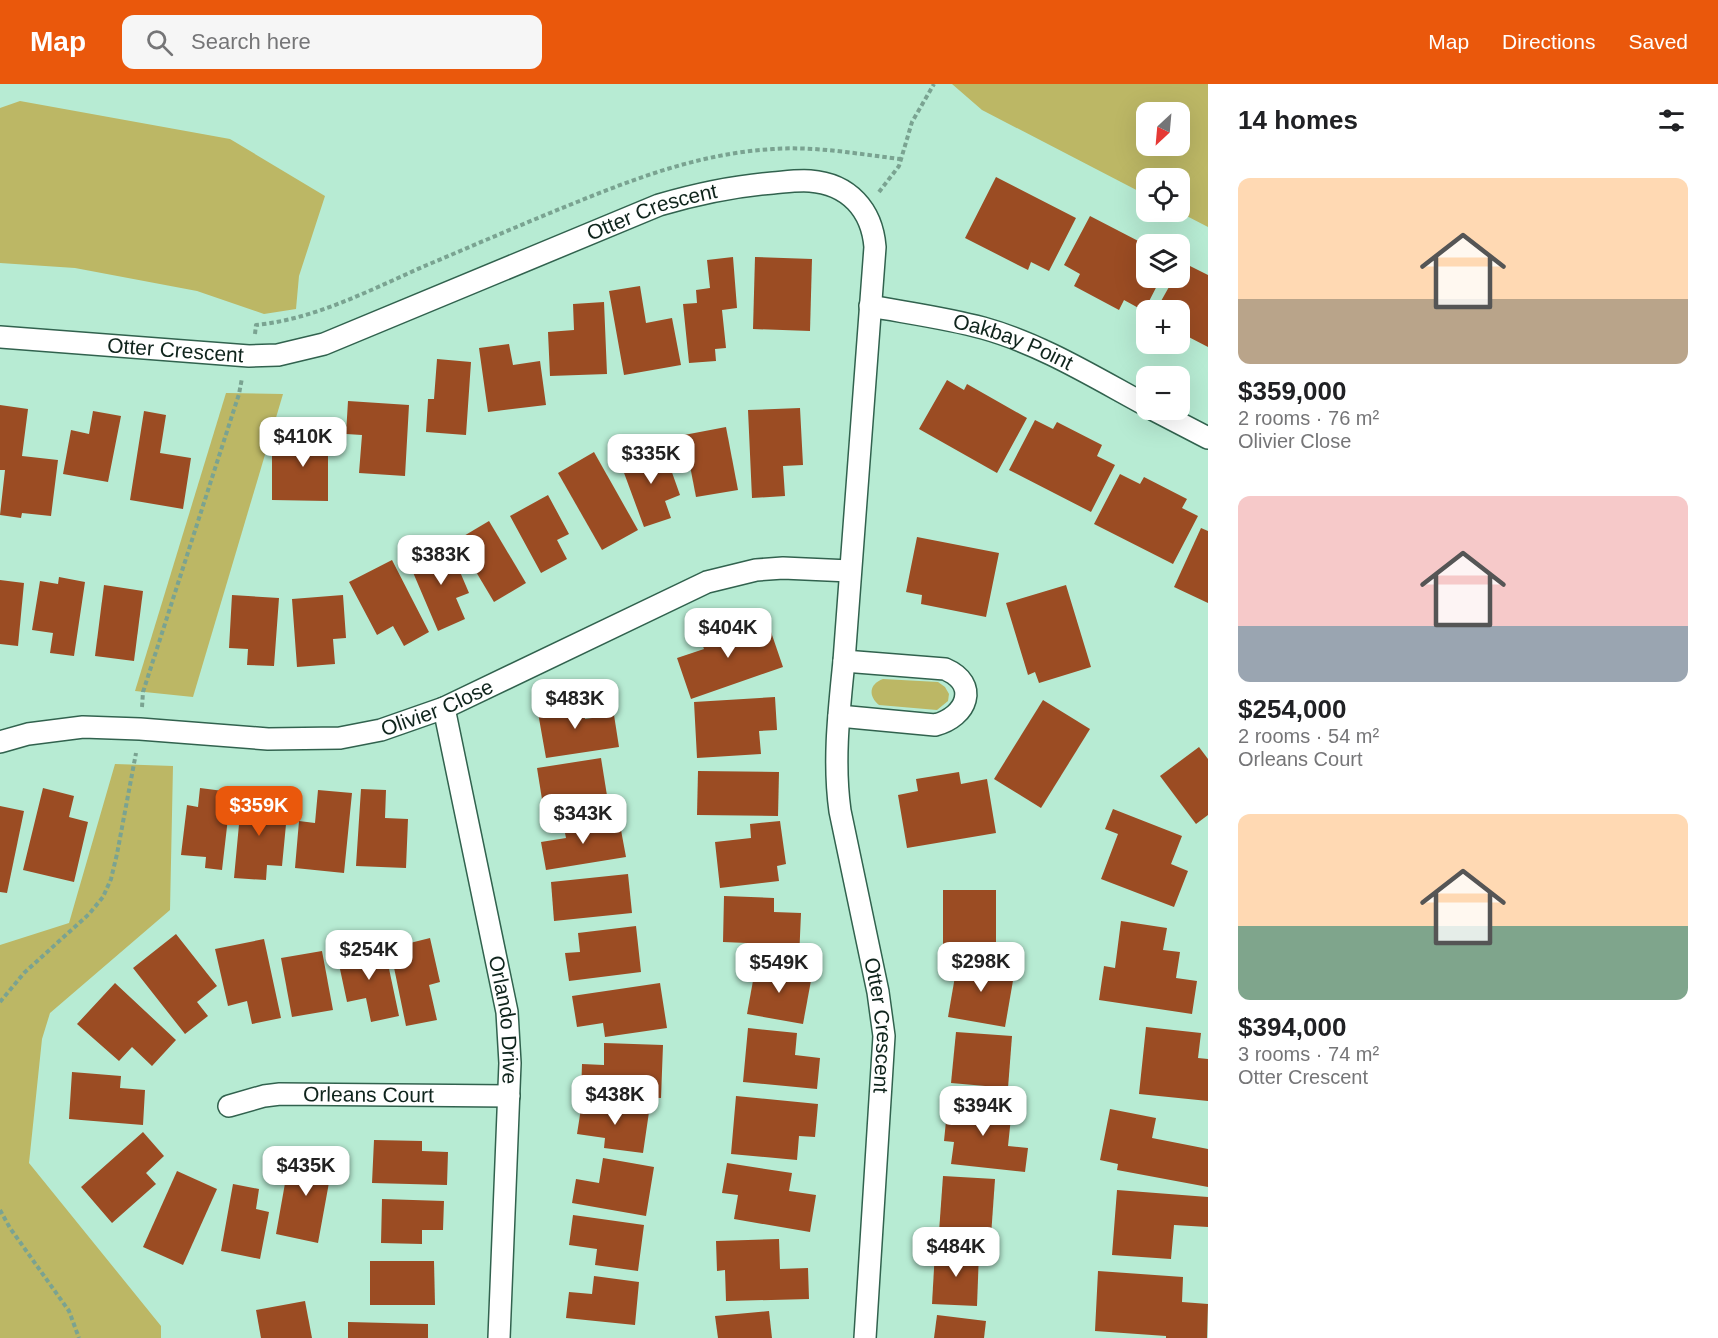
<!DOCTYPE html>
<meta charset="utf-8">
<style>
:root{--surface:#fff;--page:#f6f6f6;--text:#202124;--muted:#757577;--accent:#ea580c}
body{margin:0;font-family:Arial,sans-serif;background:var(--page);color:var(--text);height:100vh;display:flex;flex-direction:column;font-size:22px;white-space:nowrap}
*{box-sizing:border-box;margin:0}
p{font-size:20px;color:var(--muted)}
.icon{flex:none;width:33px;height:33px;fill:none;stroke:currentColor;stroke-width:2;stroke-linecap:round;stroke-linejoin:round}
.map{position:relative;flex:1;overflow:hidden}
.panel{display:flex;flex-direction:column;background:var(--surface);width:510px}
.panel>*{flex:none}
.needle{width:39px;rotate:206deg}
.tools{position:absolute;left:1136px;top:18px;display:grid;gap:12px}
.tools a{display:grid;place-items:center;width:54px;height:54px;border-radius:12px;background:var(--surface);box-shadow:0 6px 24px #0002;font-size:30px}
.price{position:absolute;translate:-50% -51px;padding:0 14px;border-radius:12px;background:#fff;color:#222;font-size:20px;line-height:39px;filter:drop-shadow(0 2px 3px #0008)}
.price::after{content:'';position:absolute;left:50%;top:36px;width:18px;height:14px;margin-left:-9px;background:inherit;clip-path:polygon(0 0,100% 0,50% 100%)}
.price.selected{background:var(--accent);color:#fff}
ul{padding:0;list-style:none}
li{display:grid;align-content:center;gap:12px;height:318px;padding:0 30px}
li span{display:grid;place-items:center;height:186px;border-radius:12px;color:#555}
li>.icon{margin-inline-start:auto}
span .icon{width:108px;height:108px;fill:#fffc;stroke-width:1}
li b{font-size:26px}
h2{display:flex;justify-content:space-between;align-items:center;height:72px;padding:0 30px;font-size:26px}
header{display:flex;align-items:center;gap:36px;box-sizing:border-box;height:84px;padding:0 30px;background:var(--accent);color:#fff}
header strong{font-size:28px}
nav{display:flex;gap:33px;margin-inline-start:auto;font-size:21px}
.search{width:420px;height:54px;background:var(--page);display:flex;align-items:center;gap:15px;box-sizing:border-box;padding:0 21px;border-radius:12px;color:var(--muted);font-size:22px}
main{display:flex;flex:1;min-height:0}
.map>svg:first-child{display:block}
.green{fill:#bcb765;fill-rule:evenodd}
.building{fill:#9b4c23}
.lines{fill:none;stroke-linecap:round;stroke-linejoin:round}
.minor-casing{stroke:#31624e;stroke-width:24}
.path{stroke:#7aa391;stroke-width:4;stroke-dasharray:4.5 3;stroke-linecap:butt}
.minor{stroke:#fff;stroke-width:21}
.labels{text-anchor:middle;stroke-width:6;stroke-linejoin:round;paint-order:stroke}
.street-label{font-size:21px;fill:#0f241c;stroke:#fefefe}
</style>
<header>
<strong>Map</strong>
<div class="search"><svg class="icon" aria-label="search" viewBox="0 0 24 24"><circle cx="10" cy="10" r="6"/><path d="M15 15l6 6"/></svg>Search here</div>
<nav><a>Map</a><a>Directions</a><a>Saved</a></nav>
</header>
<main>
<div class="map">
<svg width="1208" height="1254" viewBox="0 0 1208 1254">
<rect width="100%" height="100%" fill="#b7ebd3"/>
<g class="green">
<path d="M 952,0 L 1208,0 L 1208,143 L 1179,128 L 1179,94 L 1146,94 L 1146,111 L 982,26 ZM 1146,28 L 1179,28 L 1179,62 L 1146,62 Z"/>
<polygon points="20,17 230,55 325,112 299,192 296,225 264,230 197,207 75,184 0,179 0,24"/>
<polygon points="226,309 283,310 193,613 135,607"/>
<path d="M 883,595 L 938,598 L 945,603 L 949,610 L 948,617 L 937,626 L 879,621 C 868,612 869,600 883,595 Z"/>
<polygon points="115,680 173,682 170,826 50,929 42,955 29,1079 161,1242 161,1254 0,1254 0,861 69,839"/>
</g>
<g class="building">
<polygon points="996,93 1076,134 1049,187 1031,178 1028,186 965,154"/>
<polygon points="1090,132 1146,161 1146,194 1161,194 1144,227 1124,216 1119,226 1074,202 1080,190 1064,181"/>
<polygon points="733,173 737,224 722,226 726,264 715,265 716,277 689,279 683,220 697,219 696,206 710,204 707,176"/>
<polygon points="755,173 812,175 810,247 753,245"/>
<polygon points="1182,178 1208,191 1208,263 1179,248 1179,226 1156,226 1174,194 1179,194 1179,183"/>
<polygon points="640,202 646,239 672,234 681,281 624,291 609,207"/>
<polygon points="604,218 607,290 550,292 548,248 574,246 573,220"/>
<polygon points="509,260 513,281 540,277 546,321 488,328 479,264"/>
<polygon points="437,275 471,278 466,351 426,348 428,315 434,315"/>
<polygon points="947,296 964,306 967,300 1027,334 997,389 919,345"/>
<polygon points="348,317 409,321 405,392 359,389 362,351 346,350"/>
<polygon points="0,321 28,325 22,372 58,376 51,432 22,429 21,434 0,431 5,386 0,386"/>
<polygon points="800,324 803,381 783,382 785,412 752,414 748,326"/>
<polygon points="93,327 121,332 108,398 63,390 71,346 89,350"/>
<polygon points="144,327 166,331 160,369 191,374 183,425 130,416"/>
<polygon points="1035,336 1053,345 1057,338 1102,361 1097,372 1115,381 1091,428 1009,386"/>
<polygon points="295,342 328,342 328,417 272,416 272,371 295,371"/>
<polygon points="726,343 738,406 696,413 684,351"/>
<polygon points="663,363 680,411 665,417 671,434 644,443 620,378"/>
<polygon points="594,368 638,446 602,466 558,389"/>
<polygon points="1120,390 1140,400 1144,393 1187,415 1182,424 1198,432 1173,480 1094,440"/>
<polygon points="548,411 569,450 557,456 567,475 541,489 510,432"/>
<polygon points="489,437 526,499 494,518 457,456"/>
<polygon points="1201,444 1208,447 1208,519 1174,503"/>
<polygon points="917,453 999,469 986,533 921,520 922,511 906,508"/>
<polygon points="449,462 469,509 456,514 465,535 438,547 409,479"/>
<polygon points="392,476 429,548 404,562 393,542 377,551 349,498"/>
<polygon points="59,493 85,498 74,572 50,569 53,549 32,546 40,497 58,500"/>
<polygon points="0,496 24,499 18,562 0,560"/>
<polygon points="104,501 143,507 134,577 95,572"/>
<polygon points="1066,501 1091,583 1039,599 1035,588 1028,591 1006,519"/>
<polygon points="232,511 279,514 274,582 247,581 248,565 229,564"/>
<polygon points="343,511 346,554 333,555 335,580 297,583 292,515"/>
<polygon points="738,535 745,554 770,545 783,583 691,615 677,574 704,565 698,549"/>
<polygon points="775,613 777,646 759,647 761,670 697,674 694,618"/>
<polygon points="582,616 585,635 614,631 619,663 546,674 537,623"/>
<polygon points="1043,616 1090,645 1041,724 994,695"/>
<polygon points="1199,663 1208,675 1208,731 1196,740 1160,692"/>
<polygon points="601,674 609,724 545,734 537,684"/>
<polygon points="698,687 779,688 778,732 697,731"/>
<polygon points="959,688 961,700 987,695 996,749 907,764 898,711 918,707 916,695"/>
<polygon points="43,704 74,712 69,733 88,738 74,798 23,786"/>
<polygon points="200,704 231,708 222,786 205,784 206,773 181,771 187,721 198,723"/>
<polygon points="361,705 386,706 385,734 408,735 406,784 356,782"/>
<polygon points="318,706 352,709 344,789 295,784 299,737 315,739"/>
<polygon points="242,708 271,710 270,729 287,730 282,782 267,781 266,796 234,794"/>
<polygon points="0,722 24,727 7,809 0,808"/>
<polygon points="1113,725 1182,752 1171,780 1188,787 1174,823 1101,795 1118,750 1105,745"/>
<polygon points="600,733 603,749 621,746 626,773 546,786 541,758 566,754 563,739"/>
<polygon points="780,737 786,780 777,782 779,797 720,804 715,758 751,754 750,740"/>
<polygon points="628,790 632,829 554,837 551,798"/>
<rect x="943" y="806" width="53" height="61"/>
<polygon points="724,812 774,814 774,828 801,829 799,875 770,874 771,860 723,858"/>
<polygon points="1121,837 1167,844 1163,866 1180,868 1176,894 1197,897 1192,930 1099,916 1104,882 1115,884"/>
<polygon points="636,842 641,888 569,897 565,869 580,868 578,849"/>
<polygon points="176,850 217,902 197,918 208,932 185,950 133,884"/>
<polygon points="430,854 440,898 429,901 437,936 406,942 390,864"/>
<polygon points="264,855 281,934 252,940 247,917 228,922 215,865"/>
<polygon points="384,861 399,932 371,938 366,914 347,918 337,871"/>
<polygon points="322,867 333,926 292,933 281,874"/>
<polygon points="958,875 1015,885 1005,943 948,933"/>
<polygon points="756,880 812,891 803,940 747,930"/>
<polygon points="115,899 176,956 152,982 132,963 119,977 77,940"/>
<polygon points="660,899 667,944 605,953 603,939 577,943 572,912"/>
<polygon points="1146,943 1201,949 1198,974 1208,975 1208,1017 1139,1010"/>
<polygon points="748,944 797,949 795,971 820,974 817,1005 743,998"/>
<polygon points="956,948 1012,952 1008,1004 951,999"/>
<polygon points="604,959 663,961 661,1014 581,1011 582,980 604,981"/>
<polygon points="72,988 121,992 120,1004 145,1006 143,1041 69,1035"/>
<polygon points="736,1012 818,1020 815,1053 799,1052 797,1076 731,1070"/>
<polygon points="948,1017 1012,1024 1008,1062 1028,1064 1025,1088 951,1080 954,1058 944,1057"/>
<polygon points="582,1018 649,1028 643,1069 604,1064 605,1054 577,1050"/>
<polygon points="1110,1025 1156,1034 1152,1054 1208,1065 1208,1103 1117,1086 1118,1080 1100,1076"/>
<polygon points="143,1048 164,1072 146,1089 156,1100 112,1139 81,1103"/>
<polygon points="374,1056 422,1057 422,1067 448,1068 447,1101 372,1099"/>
<polygon points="300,1064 334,1071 318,1159 276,1150 287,1088 296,1090"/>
<polygon points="603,1074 654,1083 646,1132 572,1119 576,1095 599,1099"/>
<polygon points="727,1079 792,1089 789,1107 816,1111 810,1148 734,1135 738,1111 722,1109"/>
<polygon points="177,1087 217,1105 183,1181 143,1163"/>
<polygon points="943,1092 995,1095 991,1152 939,1148"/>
<polygon points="233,1100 259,1105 256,1125 269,1128 260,1175 221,1167"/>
<polygon points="1117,1106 1208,1113 1208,1143 1174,1141 1171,1175 1112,1171"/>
<polygon points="382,1115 444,1117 443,1146 422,1146 422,1160 381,1159"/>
<polygon points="573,1131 644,1141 638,1187 595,1181 597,1165 569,1161"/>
<polygon points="779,1155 780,1185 808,1184 809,1215 726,1217 725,1186 717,1187 716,1157"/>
<polygon points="935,1167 979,1168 977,1222 932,1220"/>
<polygon points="370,1177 434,1177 435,1221 370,1221"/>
<polygon points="1098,1187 1183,1193 1182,1218 1208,1220 1207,1254 1166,1254 1166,1252 1095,1247"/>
<polygon points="594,1192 639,1198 635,1241 566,1234 569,1208 592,1210"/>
<polygon points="305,1217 312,1254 261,1254 256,1226"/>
<polygon points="769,1227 772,1254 718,1254 715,1232"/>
<polygon points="937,1231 986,1237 984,1254 934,1254"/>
<polygon points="348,1238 428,1240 428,1254 348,1254"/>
</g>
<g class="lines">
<defs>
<g id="minor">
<path id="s1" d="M 870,222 C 908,229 946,234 983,244 C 1041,260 1094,293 1146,321"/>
<path id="s2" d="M 0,253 L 249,272 L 278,271 L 324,260 L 659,121 C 697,110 734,102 773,99 C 785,98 798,96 810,97 C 849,100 872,126 875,163 L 844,577 C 839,627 833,677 840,727 L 878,908 L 884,952 L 865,1254"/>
<polyline points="1154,326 1208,354"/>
<path id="s3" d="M 444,624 L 507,928 L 510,979 L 499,1254"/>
<path d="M 839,632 L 935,641 C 967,633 980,600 945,585 L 844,577"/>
<path id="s4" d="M 0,658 L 28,650 L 83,643 L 140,645 L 268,655 L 340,654 L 381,646 L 444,624 L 707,498 L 756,486 L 783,484 L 850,487"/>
<path id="s5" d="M 229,1022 L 264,1012 L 280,1010 L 509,1012"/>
</g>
</defs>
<use href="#minor" class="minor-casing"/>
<g class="path">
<polyline points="879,108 899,82 912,38 934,0"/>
<path d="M 255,250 L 256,241 C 316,235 372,205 427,181 C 477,160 527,138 577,118 C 641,92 704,69 773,65 C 816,62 858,70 900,75"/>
<polyline points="142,623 143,608 239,310 242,294"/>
<polyline points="0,918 24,889 89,830 103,813 111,795 117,770 136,669"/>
<polyline points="0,1126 10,1144 69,1227 79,1254"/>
</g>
<use href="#minor" class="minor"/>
</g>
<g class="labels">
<g class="street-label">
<text dy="7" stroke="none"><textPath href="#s2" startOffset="680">Otter Crescent</textPath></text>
<text dy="7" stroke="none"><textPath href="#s1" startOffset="148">Oakbay Point</textPath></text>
<text dy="7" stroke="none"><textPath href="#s2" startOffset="176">Otter Crescent</textPath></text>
<text dy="7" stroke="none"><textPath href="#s4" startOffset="444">Olivier Close</textPath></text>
<text dy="7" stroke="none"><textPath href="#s3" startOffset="318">Orlando Drive</textPath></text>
<text dy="7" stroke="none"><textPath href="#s2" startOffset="1728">Otter Crescent</textPath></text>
<text dy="7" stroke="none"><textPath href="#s5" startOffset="141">Orleans Court</textPath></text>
</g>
</g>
</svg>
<div class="tools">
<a><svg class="needle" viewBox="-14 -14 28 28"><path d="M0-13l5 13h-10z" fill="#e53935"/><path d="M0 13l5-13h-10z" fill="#757577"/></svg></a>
<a><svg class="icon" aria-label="locate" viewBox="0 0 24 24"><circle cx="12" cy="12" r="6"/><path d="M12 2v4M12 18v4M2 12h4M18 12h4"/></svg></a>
<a><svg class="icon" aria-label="layers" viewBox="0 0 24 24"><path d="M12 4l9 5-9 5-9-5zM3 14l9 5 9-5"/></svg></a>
<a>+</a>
<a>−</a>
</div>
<b class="price" style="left:303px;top:384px">$410K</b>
<b class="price" style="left:651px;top:401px">$335K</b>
<b class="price" style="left:441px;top:502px">$383K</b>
<b class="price" style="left:728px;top:575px">$404K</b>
<b class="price" style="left:575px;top:646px">$483K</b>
<b class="price selected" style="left:259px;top:753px">$359K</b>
<b class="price" style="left:583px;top:761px">$343K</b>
<b class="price" style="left:369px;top:897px">$254K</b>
<b class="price" style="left:981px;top:909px">$298K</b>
<b class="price" style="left:779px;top:910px">$549K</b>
<b class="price" style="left:615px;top:1042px">$438K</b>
<b class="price" style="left:983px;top:1053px">$394K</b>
<b class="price" style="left:306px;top:1113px">$435K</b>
<b class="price" style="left:956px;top:1194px">$484K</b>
</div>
<section class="panel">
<h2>14 homes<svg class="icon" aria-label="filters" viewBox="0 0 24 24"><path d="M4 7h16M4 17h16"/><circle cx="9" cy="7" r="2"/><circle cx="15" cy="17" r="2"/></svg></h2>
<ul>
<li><span style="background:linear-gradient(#ffd9b3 65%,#b9a48a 0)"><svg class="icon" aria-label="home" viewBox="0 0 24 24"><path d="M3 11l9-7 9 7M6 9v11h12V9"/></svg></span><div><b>$359,000</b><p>2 rooms · 76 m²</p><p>Olivier Close</p></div></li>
<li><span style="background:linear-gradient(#f6c9c9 70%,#9aa5b1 0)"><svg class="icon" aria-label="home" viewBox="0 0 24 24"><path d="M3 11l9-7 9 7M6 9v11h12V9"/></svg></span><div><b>$254,000</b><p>2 rooms · 54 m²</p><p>Orleans Court</p></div></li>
<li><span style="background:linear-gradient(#ffd9b3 60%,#7fa58c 0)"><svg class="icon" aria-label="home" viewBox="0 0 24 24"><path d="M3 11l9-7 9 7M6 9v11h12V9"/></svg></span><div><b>$394,000</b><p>3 rooms · 74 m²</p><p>Otter Crescent</p></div></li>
</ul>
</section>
</main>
